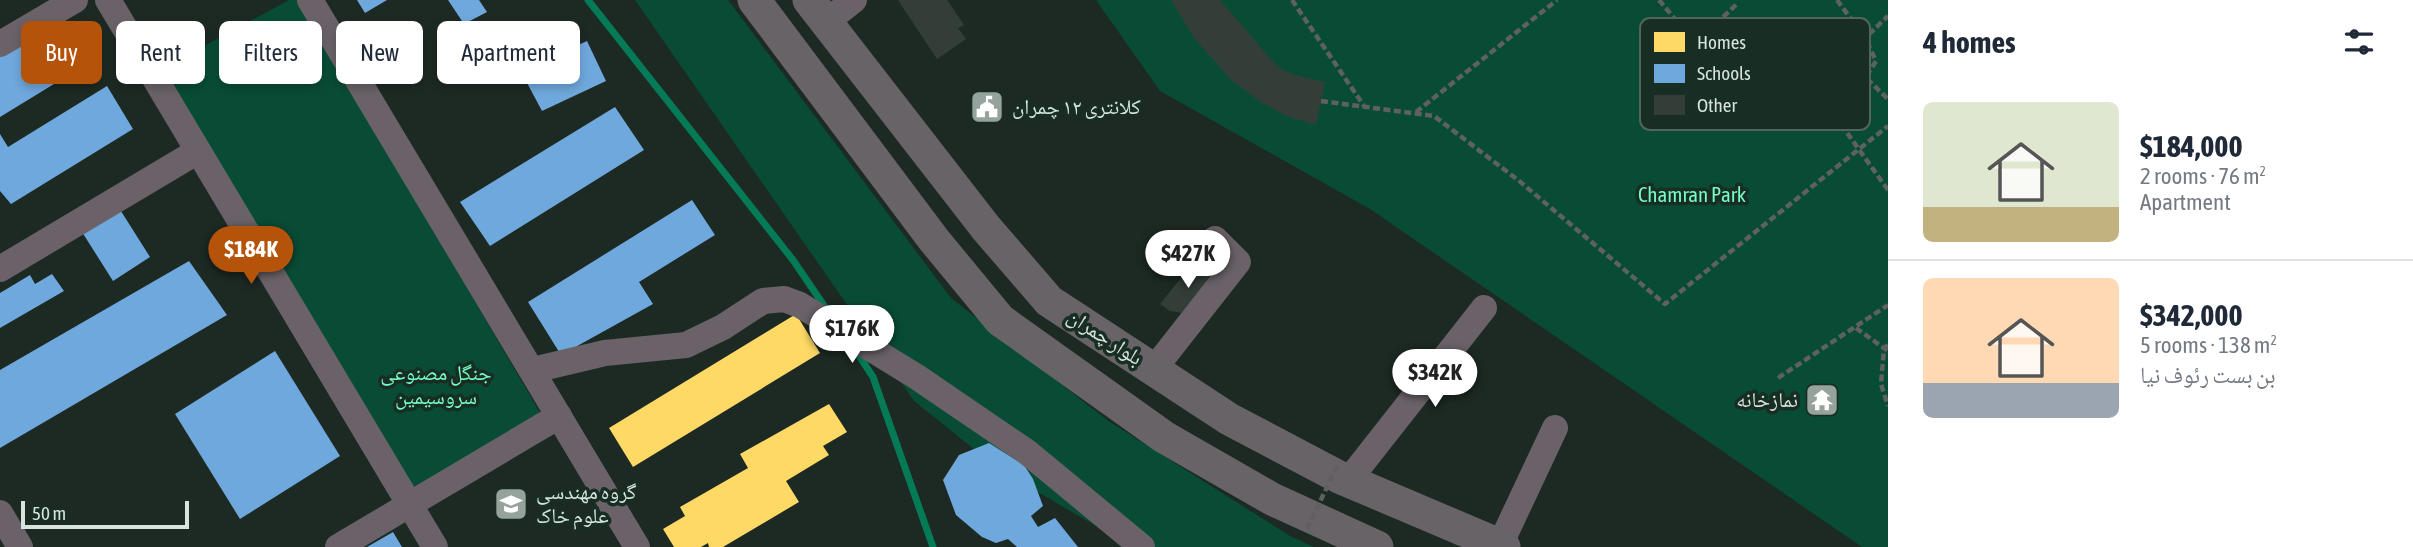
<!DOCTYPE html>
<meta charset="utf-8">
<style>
:root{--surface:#fff;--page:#f6f6f7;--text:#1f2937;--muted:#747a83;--line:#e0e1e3;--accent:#b45309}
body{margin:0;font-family:"Asap Condensed","Noto Naskh Arabic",sans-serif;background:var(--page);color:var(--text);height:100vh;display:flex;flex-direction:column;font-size:26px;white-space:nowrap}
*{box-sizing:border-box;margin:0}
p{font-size:23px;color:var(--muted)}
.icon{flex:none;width:38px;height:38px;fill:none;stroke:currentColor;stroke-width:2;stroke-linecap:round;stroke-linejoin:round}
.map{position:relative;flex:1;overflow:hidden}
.side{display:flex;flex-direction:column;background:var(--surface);width:525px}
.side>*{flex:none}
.guide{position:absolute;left:21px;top:21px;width:665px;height:63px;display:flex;gap:14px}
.scale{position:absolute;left:21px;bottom:18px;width:168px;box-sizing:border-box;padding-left:7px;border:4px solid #d7e4dd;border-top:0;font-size:19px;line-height:24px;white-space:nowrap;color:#d7e4dd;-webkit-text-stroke:5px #182e24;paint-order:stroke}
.price{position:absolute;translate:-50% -60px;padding:0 16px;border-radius:24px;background:#fff;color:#222;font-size:23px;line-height:46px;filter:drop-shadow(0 2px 4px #0008)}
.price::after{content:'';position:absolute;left:50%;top:42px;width:21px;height:16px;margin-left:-10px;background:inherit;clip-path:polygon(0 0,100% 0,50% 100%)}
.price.on{background:var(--accent);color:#fff}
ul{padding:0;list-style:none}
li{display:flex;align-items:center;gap:21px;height:175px;padding:0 35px}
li+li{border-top:2px solid var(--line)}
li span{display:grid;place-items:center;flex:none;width:196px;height:140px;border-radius:10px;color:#555}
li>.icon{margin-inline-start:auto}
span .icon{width:84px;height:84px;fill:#fffc;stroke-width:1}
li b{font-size:30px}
h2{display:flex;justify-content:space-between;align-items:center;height:84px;padding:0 35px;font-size:30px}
.chip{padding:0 24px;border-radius:10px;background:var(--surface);box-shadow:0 4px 10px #0003;font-size:24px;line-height:63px}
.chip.on{background:var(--accent);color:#fff}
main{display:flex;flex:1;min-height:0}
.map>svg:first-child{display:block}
.green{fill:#094c35}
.homes{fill:#ffd966}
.schools{fill:#6fa8dc}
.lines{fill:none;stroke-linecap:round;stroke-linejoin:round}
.stream{stroke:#057a56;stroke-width:7}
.building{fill:#333e39}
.path{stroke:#5f6060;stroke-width:4.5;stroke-dasharray:7 3.5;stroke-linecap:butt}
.minor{stroke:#6a6268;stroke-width:26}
.major{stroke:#686367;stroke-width:33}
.path-bridge{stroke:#5f6060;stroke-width:4.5;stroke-dasharray:7 3.5;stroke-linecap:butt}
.labels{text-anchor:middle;stroke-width:7;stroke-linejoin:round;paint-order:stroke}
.poi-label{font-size:21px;fill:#d7e4dd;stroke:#182e24;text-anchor:start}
.park-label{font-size:21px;fill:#75fcc4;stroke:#182e24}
.street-label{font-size:21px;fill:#d7e4dd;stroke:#182e24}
.key{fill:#182e24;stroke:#51655c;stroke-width:2}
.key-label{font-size:19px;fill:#d7e4dd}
</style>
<main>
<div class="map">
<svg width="1888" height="547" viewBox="0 0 1888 547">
<rect width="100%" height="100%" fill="#1d2923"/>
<g class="green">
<polygon points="289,0 298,0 542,416 408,490 163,68"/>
<polygon points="635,0 728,0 951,298 1107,420 1290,536 1314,547 1132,547 1000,470 914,401"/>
<polygon points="1096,0 1888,0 1888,547 1862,547 1370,209 1160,91"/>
</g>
<g class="homes">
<polygon points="796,314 820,353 633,467 609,428"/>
<polygon points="829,404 847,432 823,446 829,455 786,481 799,502 723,547 709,547 708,543 701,547 674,547 663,529 685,516 680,507 748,468 740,454"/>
</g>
<g class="schools">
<polygon points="357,0 387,0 365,13"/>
<polygon points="448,0 479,0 487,12 464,24"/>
<polygon points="62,16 90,62 0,117 0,53"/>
<polygon points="587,41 606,81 542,111 526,81 532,66"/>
<polygon points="107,86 133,129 11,204 0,191 0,134 8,147"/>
<polygon points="615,107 644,150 490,246 460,202"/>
<polygon points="692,200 715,235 639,282 653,304 561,355 528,302"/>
<polygon points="119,208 150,257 113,281 82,232"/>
<polygon points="189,261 227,315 0,448 0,370"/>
<polygon points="52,274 64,291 0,328 0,293 30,275 35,284"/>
<polygon points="275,351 340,456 240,519 175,414"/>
<polygon points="989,443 1024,465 1033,479 1043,506 1031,516 1038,527 1055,518 1078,547 1017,547 1008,539 996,543 982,537 956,515 943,480 959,455"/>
<polygon points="393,532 402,547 367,547"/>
</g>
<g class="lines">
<g class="stream">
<polyline points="588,0 793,260 827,310"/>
<polyline points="856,351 873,377 933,547"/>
</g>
</g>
<g class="building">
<polygon points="898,0 947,0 964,25 958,28 966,39 937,59"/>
<polygon points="1171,0 1220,0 1278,67 1292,74 1325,82 1316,125 1286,116 1262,103 1232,81 1194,38"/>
<polygon points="1193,263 1216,279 1183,313 1170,311 1160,304"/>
</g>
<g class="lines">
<g class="path">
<polyline points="1292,0 1364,106"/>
<polyline points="1659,0 1695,43 1737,4"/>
<polyline points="1837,0 1865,38 1888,16"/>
<polyline points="1867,79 1888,99"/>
<polyline points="1321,101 1434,116 1518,180 1665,304 1888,126"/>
<polyline points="1783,103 1835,116 1852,100 1876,61 1865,38"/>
<polyline points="1416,112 1557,0"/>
<polyline points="1835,116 1888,190"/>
<polyline points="1856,328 1888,351"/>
<polyline points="1888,345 1884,348 1881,384 1888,406"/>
<polyline points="1778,378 1888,305"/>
</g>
<g class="minor">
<polyline points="108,0 435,547"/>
<polyline points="310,0 637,547"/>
<polyline points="826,22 854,0"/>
<polyline points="0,44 75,0"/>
<polyline points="0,269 198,151"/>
<polyline points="1154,369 1238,262 1215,239"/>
<polyline points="533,370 605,353 686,345 723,327 763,301 784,299 800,305 917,377 1027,452 1142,547"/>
<polyline points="1348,481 1484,308"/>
<polyline points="0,513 20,547"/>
<polyline points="1500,545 1555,428"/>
<polyline points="338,547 559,416"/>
</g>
<g class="major">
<polyline points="754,0 934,240 1000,320 1164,437 1272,499 1377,547"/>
<polyline points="809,0 986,228 1049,301 1229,419 1339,477 1504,547"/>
</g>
<polyline class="path-bridge" points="1307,529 1339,462"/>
</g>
<defs>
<symbol id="civic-square" viewBox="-11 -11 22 22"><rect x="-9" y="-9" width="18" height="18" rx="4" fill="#96a39c" stroke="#182e24"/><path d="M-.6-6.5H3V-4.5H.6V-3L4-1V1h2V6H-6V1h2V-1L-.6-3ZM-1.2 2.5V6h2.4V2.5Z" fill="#fff"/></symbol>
<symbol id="temple-square" viewBox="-11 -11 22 22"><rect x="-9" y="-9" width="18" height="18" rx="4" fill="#96a39c" stroke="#182e24"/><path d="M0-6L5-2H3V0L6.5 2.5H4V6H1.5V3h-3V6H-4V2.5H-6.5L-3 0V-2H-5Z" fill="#fff"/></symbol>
<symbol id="university-square" viewBox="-11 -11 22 22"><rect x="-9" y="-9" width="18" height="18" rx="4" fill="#96a39c" stroke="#182e24"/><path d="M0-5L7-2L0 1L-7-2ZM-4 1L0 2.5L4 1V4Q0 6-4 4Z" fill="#fff"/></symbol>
</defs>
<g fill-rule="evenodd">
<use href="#civic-square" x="968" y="88" width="38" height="38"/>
<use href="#temple-square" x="1803" y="381" width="38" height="38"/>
<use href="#university-square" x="492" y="485" width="38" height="38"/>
</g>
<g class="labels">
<g class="poi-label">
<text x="1012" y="114">کلانتری ۱۲ چمران</text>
<text x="1798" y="407" text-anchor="end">نمازخانه</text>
<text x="536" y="499">گروه مهندسی<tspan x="536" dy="24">علوم خاک</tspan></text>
</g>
<g class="park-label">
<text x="1692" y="202">Chamran Park</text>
<text x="436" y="380">جنگل مصنوعی<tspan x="436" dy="24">سروسیمین</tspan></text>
</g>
<g class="street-label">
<text transform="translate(1105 337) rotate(33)" y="7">بلوار چمران</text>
</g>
</g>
<rect x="1640" y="18" width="230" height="112" rx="10" class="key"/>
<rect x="1654" y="32" width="31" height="20" fill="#ffd966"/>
<rect x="1654" y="64" width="31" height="19" fill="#6fa8dc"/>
<rect x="1654" y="95" width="31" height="20" fill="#333e39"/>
<g class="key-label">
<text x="1697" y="49">Homes</text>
<text x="1697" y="80">Schools</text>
<text x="1697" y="112">Other</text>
</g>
</svg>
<div class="scale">50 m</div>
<b class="price on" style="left:251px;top:286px">$184K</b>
<b class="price" style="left:1188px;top:290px">$427K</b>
<b class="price" style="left:852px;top:365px">$176K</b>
<b class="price" style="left:1435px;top:409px">$342K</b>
<div class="guide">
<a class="chip on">Buy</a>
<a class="chip">Rent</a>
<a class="chip">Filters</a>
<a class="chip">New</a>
<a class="chip">Apartment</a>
</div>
</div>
<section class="side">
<h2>4 homes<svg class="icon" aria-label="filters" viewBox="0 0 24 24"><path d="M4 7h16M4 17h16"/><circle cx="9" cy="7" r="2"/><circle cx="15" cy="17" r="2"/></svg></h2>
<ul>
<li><span style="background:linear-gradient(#dfe7d0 75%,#c2b280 0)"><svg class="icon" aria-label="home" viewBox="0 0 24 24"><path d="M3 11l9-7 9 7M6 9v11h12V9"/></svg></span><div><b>$184,000</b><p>2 rooms · 76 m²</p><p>Apartment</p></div></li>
<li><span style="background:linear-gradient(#ffd9b3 75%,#9aa5b1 0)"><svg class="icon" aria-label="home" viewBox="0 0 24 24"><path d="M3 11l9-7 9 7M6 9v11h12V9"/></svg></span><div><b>$342,000</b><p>5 rooms · 138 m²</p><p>بن بست رئوف نیا</p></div></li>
</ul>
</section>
</main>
